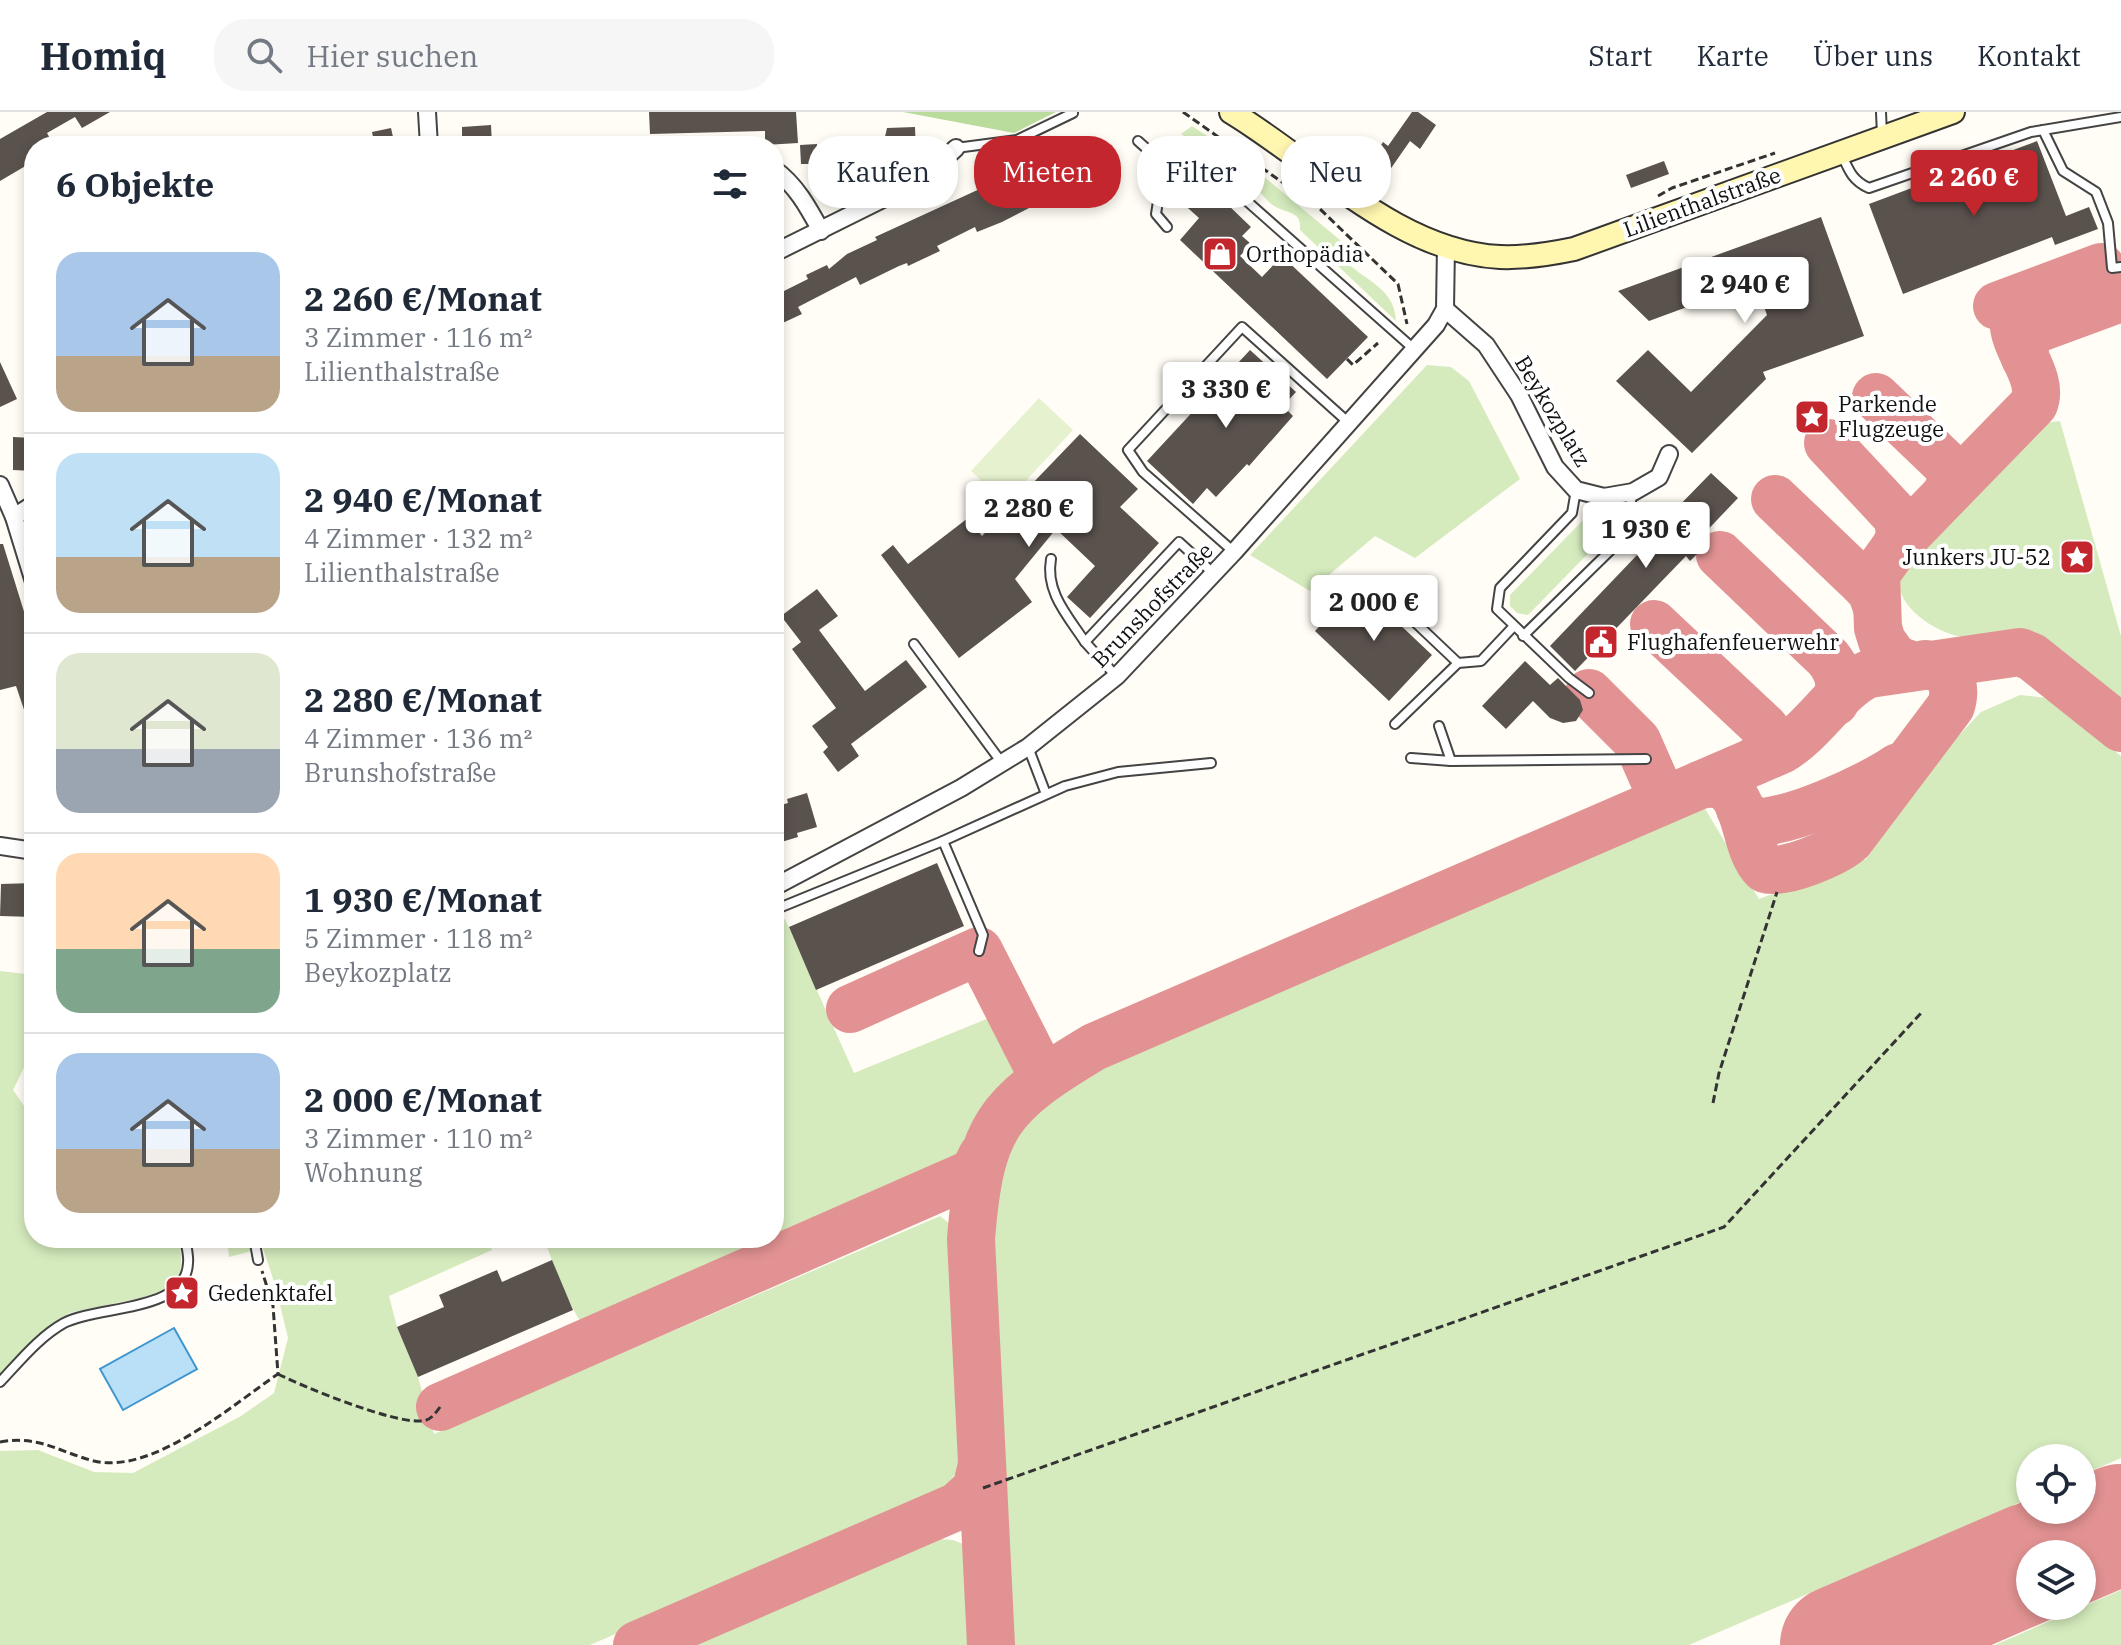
<!DOCTYPE html>
<html lang="de">
<meta charset="utf-8">
<style>
:root{--surface:#fff;--page:#f6f6f7;--text:#1f2937;--muted:#747a83;--line:#e0e1e3;--accent:#c4262e}
body{margin:0;font-family:"IBM Plex Serif",serif;background:var(--page);color:var(--text);height:100vh;display:flex;flex-direction:column;font-size:30px;white-space:nowrap}
*{box-sizing:border-box;margin:0}
p{font-size:26px;color:var(--muted)}
.icon{flex:none;width:44px;height:44px;fill:none;stroke:currentColor;stroke-width:2;stroke-linecap:round;stroke-linejoin:round}
.map{position:relative;flex:1;overflow:hidden}
.panel{position:absolute;left:24px;top:24px;width:760px;height:1112px;display:flex;flex-direction:column;background:var(--surface);border-radius:32px;box-shadow:0 4px 12px #0003}
.panel>*{flex:none}
.guide{position:absolute;left:808px;top:24px;width:760px;height:72px;display:flex;gap:16px}
.fabs{position:absolute;left:2016px;top:1332px;display:grid;gap:16px}
.fabs a{display:grid;place-items:center;width:80px;height:80px;border-radius:50%;background:var(--surface);box-shadow:0 4px 12px #0003;font-size:40px}
.price{position:absolute;translate:-50% -68px;padding:0 18px;border-radius:8px;background:#fff;color:#222;font-size:26px;line-height:52px;filter:drop-shadow(0 2px 4px #0008)}
.price::after{content:'';position:absolute;left:50%;top:48px;width:24px;height:18px;margin-left:-12px;background:inherit;clip-path:polygon(0 0,100% 0,50% 100%)}
.price.active{background:var(--accent);color:#fff}
ul{padding:0;list-style:none}
li{display:flex;align-items:center;gap:24px;height:200px;padding:0 32px}
li+li{border-top:2px solid var(--line)}
li span{display:grid;place-items:center;flex:none;width:224px;height:160px;border-radius:24px;color:#555}
li>.icon{margin-inline-start:auto}
span .icon{width:96px;height:96px;fill:#fffc;stroke-width:1}
li b{font-size:34px}
h2{display:flex;justify-content:space-between;align-items:center;height:96px;padding:0 32px;font-size:34px}
.chip{padding:0 28px;border-radius:32px;background:var(--surface);box-shadow:0 4px 12px #0003;font-size:28px;line-height:72px}
.chip.active{background:var(--accent);color:#fff}
header{display:flex;align-items:center;gap:48px;box-sizing:border-box;height:112px;padding:0 40px;background:var(--surface);border-bottom:2px solid var(--line)}
header strong{font-size:38px}
nav{display:flex;gap:44px;margin-inline-start:auto;font-size:28px}
.search{width:560px;height:72px;background:var(--page);display:flex;align-items:center;gap:20px;box-sizing:border-box;padding:0 28px;border-radius:32px;color:var(--muted);font-size:30px}
.map>svg:first-child{display:block}
.green{fill:#d5ebbd}
.forest{fill:#b9dc9c}
.pitch{fill:#e6f2cf}
.water{fill:#b9e0f7;stroke:#3f96cf;stroke-width:2}
.lines{fill:none;stroke-linecap:round;stroke-linejoin:round}
.taxiway{stroke:#e29292;stroke-width:48}
.runway{stroke:#e29292;stroke-width:120}
.building{fill:#5a524d}
.service-casing{stroke:#444;stroke-width:12}
.minor-casing{stroke:#444;stroke-width:20}
.secondary-casing{stroke:#333;stroke-width:26}
.path{stroke:#333;stroke-width:3;stroke-dasharray:8 4;stroke-linecap:butt}
.service{stroke:#fff;stroke-width:8}
.minor{stroke:#fff;stroke-width:16}
.secondary{stroke:#fff6b0;stroke-width:22}
.labels{text-anchor:middle;stroke-width:8;stroke-linejoin:round;paint-order:stroke}
.street-label{font-size:22px;fill:#111;stroke:#fff}
.poi-label{font-size:22px;fill:#111;stroke:#fff;text-anchor:start}
</style>
<header>
<strong>Homiq</strong>
<div class="search"><svg class="icon" aria-label="search" viewBox="0 0 24 24"><circle cx="10" cy="10" r="6"/><path d="M15 15l6 6"/></svg>Hier suchen</div>
<nav><a>Start</a><a>Karte</a><a>Über uns</a><a>Kontakt</a></nav>
</header>
<div class="map">
<svg width="2121" height="1533" viewBox="0 0 2121 1533">
<rect width="100%" height="100%" fill="#fffdf5"/>
<g class="green">
<path d="M 1192,14 L 1245,49 L 1358,143 L 1349,153 C 1370,170 1395,179 1396,209 L 1300,118 C 1302,99 1288,102 1276,95 C 1264,89 1252,67 1241,58 C 1223,44 1201,34 1181,22 Z"/>
<polygon points="1427,253 1451,255 1469,269 1520,367 1415,446 1375,424 1310,479 1250,443"/>
<path d="M 2060,309 L 2121,524 L 2121,589 L 2039,525 C 2015,515 1994,527 1970,526 C 1946,525 1907,504 1900,478 C 1898,470 1900,462 1902,453 L 2035,316 L 2044,311 Z"/>
<polygon points="1600,400 1612,408 1610,419 1528,503 1517,501 1510,494 1510,483 1590,401"/>
<polygon points="2020,583 2048,586 2121,644 2121,1346 2082,1363 2082,1346 2030,1346 2030,1386 1689,1533 1009,1533 993,1141 1000,1065 1009,1029 1045,988 1099,951 1701,690 1759,787 1866,747 1944,639 1981,600"/>
<path d="M 785,807 L 854,961 L 989,906 L 1014,958 L 1010,975 L 951,1052 L 582,1212 C 566,1187 556,1158 545,1130 L 547,1126 L 774,1126 L 774,813 Z"/>
<path d="M 0,859 L 34,863 L 34,935 L 13,978 L 34,1008 L 34,1126 L 179,1126 C 182,1152 186,1169 159,1182 L 69,1201 L 50,1214 L 0,1262 Z"/>
<polygon points="940,1104 954,1115 964,1350 941,1381 590,1533 0,1533 0,1339 38,1338 94,1360 133,1361 241,1304 274,1281 288,1226 276,1176 263,1136 229,1145 227,1126 486,1126 492,1138 389,1184 397,1215 418,1265 434,1322"/>
<polygon points="939,1427 953,1428 968,1434 973,1533 687,1533 925,1430"/>
<polygon points="2121,1478 2121,1533 1995,1533"/>
</g>
<polygon class="forest" points="903,0 1056,0 1014,21"/>
<polygon class="pitch" points="1039,286 1073,318 1005,391 971,359"/>
<polygon class="water" points="174,1216 197,1257 123,1298 100,1257"/>
<g class="lines">
<g class="taxiway">
<polyline points="1997,194 2101,155"/>
<path d="M 2025,246 C 2024,234 2026,227 2034,218 L 2121,186"/>
<polyline points="1876,285 1949,355 1952,367 1947,380"/>
<polyline points="1828,331 1898,406 1900,423 1896,434"/>
<polyline points="1775,387 1861,469 1871,479 1876,493"/>
<path d="M 1720,443 L 1828,546 C 1839,560 1843,574 1835,590"/>
<path d="M 1654,512 L 1765,616 C 1770,630 1766,640 1755,649"/>
<path d="M 1914,554 L 1895,547 L 1882,529 L 1878,516 L 1876,462 L 1896,434 L 2034,292 C 2048,256 1987,216 2028,183"/>
<polyline points="1589,581 1637,629 1663,688"/>
<path d="M 1700,673 C 1752,662 1739,732 1765,757 C 1783,763 1836,741 1850,728 L 1951,594 C 1958,571 1948,556 1925,552"/>
<path d="M 1740,697 L 1752,709 C 1781,716 1873,673 1898,655"/>
<polyline points="850,897 979,839 1043,965"/>
<polyline points="440,1295 968,1063 976,1056 982,1044"/>
<polyline points="637,1533 958,1394 976,1377 982,1353"/>
<path d="M 991,1533 L 971,1127 C 980,1014 997,993 1094,935 L 1781,638 C 1813,620 1840,573 1869,562 L 2020,540 L 2032,545 L 2121,616"/>
</g>
<g class="runway">
<polyline points="2051,1442 2121,1412"/>
<polyline points="1840,1533 2030,1451"/>
</g>
</g>
<g class="building">
<polygon points="47,0 110,0 82,16 75,5 47,21 54,34 34,34 34,49 0,69 0,27"/>
<polygon points="649,0 796,0 798,31 765,33 765,19 650,22"/>
<polygon points="1412,0 1418,0 1436,13 1420,37 1410,29 1387,62 1370,50 1383,30 1388,34"/>
<polygon points="491,13 492,34 462,34 462,15"/>
<polygon points="915,15 916,40 899,41 900,57 886,58 886,62 852,64 852,70 818,72 817,52 801,52 800,33 817,32 817,40 850,39 850,31 884,29 887,16"/>
<polygon points="391,16 395,34 375,34 372,20"/>
<polygon points="2037,29 2066,104 2089,95 2098,117 2055,133 2052,125 1903,182 1869,92"/>
<polygon points="1083,44 1093,63 1002,110 977,120 975,115 937,134 940,139 908,154 907,151 899,154 860,173 856,165 798,195 802,202 774,215 774,184 808,167 806,163 827,153 829,157 847,142 877,128 875,125 984,75 987,80 1025,61 1031,73"/>
<polygon points="1664,49 1669,62 1631,76 1626,63"/>
<polygon points="1200,66 1251,115 1242,124 1251,132 1240,144 1262,165 1282,144 1368,225 1327,267 1180,128 1199,106 1179,88"/>
<polygon points="1821,105 1864,224 1763,260 1766,267 1692,341 1616,269 1648,238 1691,280 1767,203 1755,170 1649,209 1618,179"/>
<polygon points="1250,238 1296,280 1283,294 1293,304 1249,354 1247,352 1216,385 1207,376 1193,392 1147,349"/>
<polygon points="0,250 17,287 0,295"/>
<polygon points="1080,322 1138,377 1120,395 1159,431 1090,506 1067,485 1095,454 1056,417 1015,467 1032,490 959,546 881,443 893,433 908,452 968,406 982,424"/>
<polygon points="13,325 33,326 33,359 13,358"/>
<polygon points="1711,361 1738,386 1698,428 1705,434 1690,449 1686,444 1575,559 1550,534 1660,419 1654,413 1668,398 1671,402"/>
<polygon points="0,432 3,432 26,506 34,504 34,525 30,527 34,541 34,621 32,621 16,574 0,578"/>
<polygon points="1358,473 1432,543 1389,589 1315,519"/>
<polygon points="817,477 838,504 819,518 865,579 906,548 927,575 851,632 859,644 838,660 823,640 828,635 812,614 836,596 792,537 801,530 781,504"/>
<polygon points="1525,549 1550,573 1558,566 1580,588 1583,598 1576,609 1563,611 1550,606 1533,589 1506,617 1482,594"/>
<polygon points="807,681 817,715 797,721 798,725 778,731 774,718 774,695 788,691 787,687"/>
<polygon points="937,751 964,814 816,878 789,815"/>
<polygon points="34,771 34,805 0,804 1,772"/>
<polygon points="552,1148 573,1198 418,1265 397,1215 444,1195 439,1183 497,1158 502,1170"/>
</g>
<g class="lines">
<defs>
<g id="service">
<polyline points="1881,0 1882,23"/>
<polyline points="2043,18 2063,59 2096,80 2108,111 2112,156 2121,155"/>
<polyline points="1138,29 1177,64"/>
<polyline points="956,36 1017,28 1073,1"/>
<path d="M 1842,43 C 1849,59 1853,69 1869,76 L 2031,20 L 2121,5"/>
<polyline points="1167,115 1156,102 1159,83 1191,50 1205,52 1415,238"/>
<polyline points="1576,378 1572,401 1500,476 1497,497 1569,566 1589,581"/>
<polyline points="1234,440 1143,360 1128,338 1242,215 1349,311"/>
<path d="M 1051,447 C 1045,480 1068,504 1085,530"/>
<polyline points="1380,477 1458,551"/>
<polyline points="1523,524 1623,426 1633,380"/>
<polyline points="914,532 1002,651"/>
<polyline points="1116,564 1085,530 1179,430 1213,461"/>
<polyline points="1395,612 1458,551 1481,549 1513,515"/>
<polyline points="1439,614 1451,649"/>
<polyline points="1028,635 1046,682"/>
<polyline points="1411,646 1451,649 1646,647"/>
<polyline points="943,729 983,823 979,839"/>
<polyline points="774,798 943,729 1065,674 1118,660 1211,651"/>
<polyline points="254,1126 258,1148"/>
<path d="M 0,1270 C 20,1249 39,1225 64,1211 C 98,1193 186,1201 188,1151 C 189,1143 186,1134 185,1126"/>
</g>
<g id="minor">
<polyline points="427,0 429,34"/>
<path d="M 774,57 C 796,73 808,95 821,119"/>
<polyline points="774,141 923,67 956,36"/>
<polyline points="1445,197 1486,233 1519,283 1555,355 1576,378 1604,385 1633,380 1659,365 1669,342"/>
<polyline points="0,373 14,405 34,470"/>
<polyline points="14,405 34,392"/>
<polyline points="0,734 34,739"/>
<polyline points="774,775 961,676 1028,635 1117,564 1234,440 1436,213 1445,197 1446,134"/>
</g>
<path id="secondary" d="M 1231,0 C 1314,50 1398,140 1500,145 C 1525,146 1550,142 1574,137 L 1953,0"/>
</defs>
<use href="#service" class="service-casing"/>
<use href="#minor" class="minor-casing"/>
<use href="#secondary" class="secondary-casing"/>
<g class="path">
<polyline points="1183,0 1320,97 1398,172 1407,212"/>
<polyline points="1658,84 1672,76 1775,41"/>
<polyline points="1347,247 1353,253 1378,231"/>
<polyline points="1713,991 1719,961 1777,780"/>
<path d="M 278,1262 C 306,1276 392,1311 421,1309 C 430,1309 435,1302 440,1295"/>
<path d="M 0,1330 C 39,1323 59,1340 94,1349 C 153,1363 232,1293 278,1262 L 273,1194 L 262,1159"/>
<polyline points="983,1376 1724,1115 1922,900"/>
</g>
<use href="#service" class="service"/>
<use href="#minor" class="minor"/>
<use href="#secondary" class="secondary"/>
</g>
<defs>
<symbol id="shop-square" viewBox="-11 -11 22 22"><rect x="-9" y="-9" width="18" height="18" rx="4" fill="#c4262e" stroke="#fff"/><path d="M-5-2.5h2.3a2.7 3.5 0 0 1 5.4 0H5L5.5 6h-11ZM-1.5-2.5h3a1.5 2.3 0 0 0-3 0Z" fill="#fff"/></symbol>
<symbol id="sight-square" viewBox="-11 -11 22 22"><rect x="-9" y="-9" width="18" height="18" rx="4" fill="#c4262e" stroke="#fff"/><path d="M0-6L1.8-2.2L6-1.7L2.9 1.2L3.7 5.4L0 3.3L-3.7 5.4L-2.9 1.2L-6-1.7L-1.8-2.2Z" fill="#fff"/></symbol>
<symbol id="civic-square" viewBox="-11 -11 22 22"><rect x="-9" y="-9" width="18" height="18" rx="4" fill="#c4262e" stroke="#fff"/><path d="M-.6-6.5H3V-4.5H.6V-3L4-1V1h2V6H-6V1h2V-1L-.6-3ZM-1.2 2.5V6h2.4V2.5Z" fill="#fff"/></symbol>
</defs>
<g fill-rule="evenodd">
<use href="#shop-square" x="1200" y="122" width="40" height="40"/>
<use href="#sight-square" x="1792" y="285" width="40" height="40"/>
<use href="#sight-square" x="2057" y="425" width="40" height="40"/>
<use href="#civic-square" x="1581" y="510" width="40" height="40"/>
<use href="#sight-square" x="162" y="1161" width="40" height="40"/>
</g>
<g class="labels">
<g class="street-label">
<text transform="translate(1702 90) rotate(-20)" y="8">Lilienthalstraße</text>
<text transform="translate(1553 299) rotate(59)" y="8">Beykozplatz</text>
<text transform="translate(1152 493) rotate(-46)" y="8">Brunshofstraße</text>
</g>
<g class="poi-label">
<text x="1246" y="150">Orthopädia</text>
<text x="1838" y="300">Parkende<tspan x="1838" dy="25">Flugzeuge</tspan></text>
<text x="2051" y="453" text-anchor="end">Junkers JU-52</text>
<text x="1627" y="538">Flughafenfeuerwehr</text>
<text x="208" y="1189">Gedenktafel</text>
</g>
</g>
</svg>
<div class="fabs">
<a><svg class="icon" aria-label="locate" viewBox="0 0 24 24"><circle cx="12" cy="12" r="6"/><path d="M12 2v4M12 18v4M2 12h4M18 12h4"/></svg></a>
<a><svg class="icon" aria-label="layers" viewBox="0 0 24 24"><path d="M12 4l9 5-9 5-9-5zM3 14l9 5 9-5"/></svg></a>
</div>
<b class="price active" style="left:1974px;top:106px">2 260 €</b>
<b class="price" style="left:1745px;top:213px">2 940 €</b>
<b class="price" style="left:1226px;top:318px">3 330 €</b>
<b class="price" style="left:1029px;top:437px">2 280 €</b>
<b class="price" style="left:1646px;top:458px">1 930 €</b>
<b class="price" style="left:1374px;top:531px">2 000 €</b>
<div class="guide">
<a class="chip">Kaufen</a>
<a class="chip active">Mieten</a>
<a class="chip">Filter</a>
<a class="chip">Neu</a>
</div>
<section class="panel">
<h2>6 Objekte<svg class="icon" aria-label="filters" viewBox="0 0 24 24"><path d="M4 7h16M4 17h16"/><circle cx="9" cy="7" r="2"/><circle cx="15" cy="17" r="2"/></svg></h2>
<ul>
<li><span style="background:linear-gradient(#a9c7e8 65%,#b9a48a 0)"><svg class="icon" aria-label="home" viewBox="0 0 24 24"><path d="M3 11l9-7 9 7M6 9v11h12V9"/></svg></span><div><b>2 260 €/Monat</b><p>3 Zimmer · 116 m²</p><p>Lilienthalstraße</p></div></li>
<li><span style="background:linear-gradient(#bfe0f5 65%,#b9a48a 0)"><svg class="icon" aria-label="home" viewBox="0 0 24 24"><path d="M3 11l9-7 9 7M6 9v11h12V9"/></svg></span><div><b>2 940 €/Monat</b><p>4 Zimmer · 132 m²</p><p>Lilienthalstraße</p></div></li>
<li><span style="background:linear-gradient(#dfe7d0 60%,#9aa5b1 0)"><svg class="icon" aria-label="home" viewBox="0 0 24 24"><path d="M3 11l9-7 9 7M6 9v11h12V9"/></svg></span><div><b>2 280 €/Monat</b><p>4 Zimmer · 136 m²</p><p>Brunshofstraße</p></div></li>
<li><span style="background:linear-gradient(#ffd9b3 60%,#7fa58c 0)"><svg class="icon" aria-label="home" viewBox="0 0 24 24"><path d="M3 11l9-7 9 7M6 9v11h12V9"/></svg></span><div><b>1 930 €/Monat</b><p>5 Zimmer · 118 m²</p><p>Beykozplatz</p></div></li>
<li><span style="background:linear-gradient(#a9c7e8 60%,#b9a48a 0)"><svg class="icon" aria-label="home" viewBox="0 0 24 24"><path d="M3 11l9-7 9 7M6 9v11h12V9"/></svg></span><div><b>2 000 €/Monat</b><p>3 Zimmer · 110 m²</p><p>Wohnung</p></div></li>
</ul>
</section>
</div>
